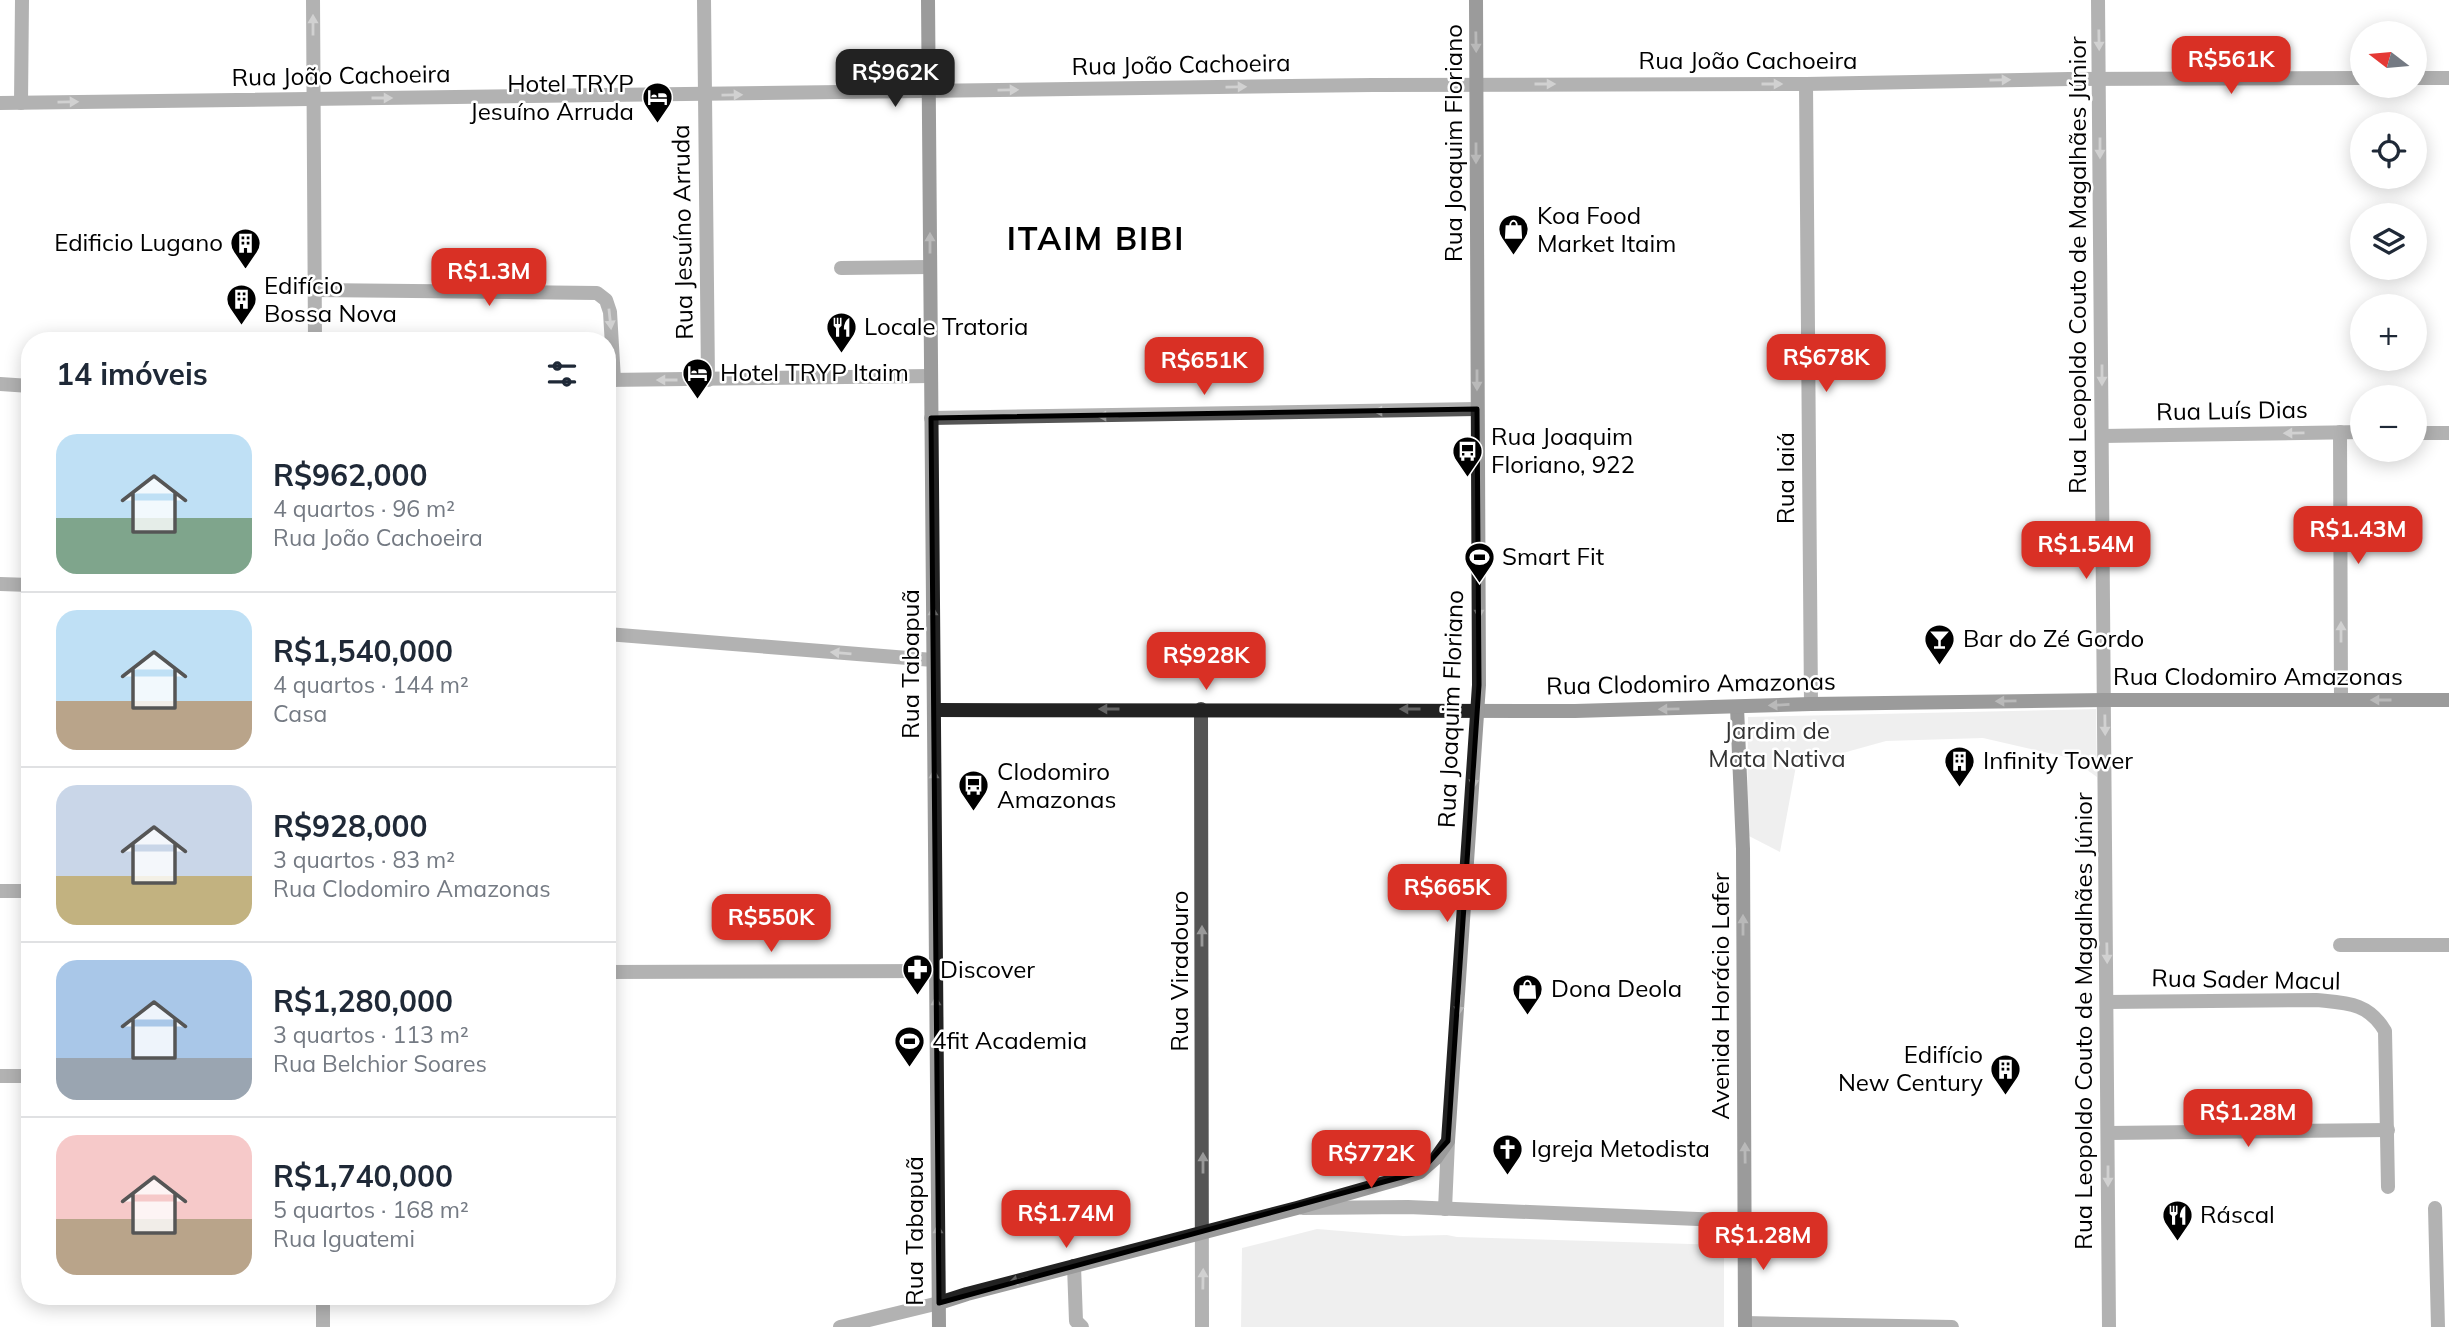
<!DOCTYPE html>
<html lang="pt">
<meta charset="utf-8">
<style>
:root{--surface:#fff;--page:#f6f6f7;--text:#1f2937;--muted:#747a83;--line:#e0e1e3;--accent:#d93025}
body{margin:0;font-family:Mulish,sans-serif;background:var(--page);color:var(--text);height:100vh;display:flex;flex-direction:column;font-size:26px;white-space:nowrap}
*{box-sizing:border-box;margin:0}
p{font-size:23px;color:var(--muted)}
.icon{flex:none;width:38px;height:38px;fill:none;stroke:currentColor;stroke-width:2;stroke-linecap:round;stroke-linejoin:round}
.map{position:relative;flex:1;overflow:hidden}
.panel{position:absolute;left:21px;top:332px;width:595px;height:973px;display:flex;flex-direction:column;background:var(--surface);border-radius:28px;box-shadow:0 4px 18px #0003}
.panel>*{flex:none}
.needle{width:46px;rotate:286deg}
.buttons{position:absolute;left:2350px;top:21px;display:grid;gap:14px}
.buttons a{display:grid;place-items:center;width:77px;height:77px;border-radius:50%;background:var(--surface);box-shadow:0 4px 18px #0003;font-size:35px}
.price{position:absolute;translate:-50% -60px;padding:0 16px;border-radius:14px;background:var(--accent);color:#fff;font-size:23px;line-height:46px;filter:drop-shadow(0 2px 4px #0008)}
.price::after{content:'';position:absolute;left:50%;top:42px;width:21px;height:16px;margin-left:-10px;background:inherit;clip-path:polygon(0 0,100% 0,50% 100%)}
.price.selected{background:#222;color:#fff}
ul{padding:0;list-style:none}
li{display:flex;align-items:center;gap:21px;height:175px;padding:0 35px}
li+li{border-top:2px solid var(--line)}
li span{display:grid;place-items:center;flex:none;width:196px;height:140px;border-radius:21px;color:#555}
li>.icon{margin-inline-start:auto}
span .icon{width:84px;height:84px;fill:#fffc;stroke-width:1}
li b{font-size:30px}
h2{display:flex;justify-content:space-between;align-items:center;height:84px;padding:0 35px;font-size:30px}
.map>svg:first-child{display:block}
.green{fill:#dcdcdc}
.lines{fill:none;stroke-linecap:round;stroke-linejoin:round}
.street{stroke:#555;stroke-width:14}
.secondary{stroke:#222;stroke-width:14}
.oneway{fill:#999}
.oneway2{fill:#646464}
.marked{fill:none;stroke:#000;stroke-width:5;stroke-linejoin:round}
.labels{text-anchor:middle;stroke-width:5;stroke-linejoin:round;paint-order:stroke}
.street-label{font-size:24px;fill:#000;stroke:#fff}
.poi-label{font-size:24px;fill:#000;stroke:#fff;text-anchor:start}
.park-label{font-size:24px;fill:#333;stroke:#fff}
.district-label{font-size:32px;font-weight:bold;letter-spacing:2px;fill:#000;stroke:#fff}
</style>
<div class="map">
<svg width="2449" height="1327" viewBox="0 0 2449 1327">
<rect width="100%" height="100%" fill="#fff"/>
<g class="green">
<polygon points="2096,709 2097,777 2070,758 1983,738 1886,741 1796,766 1780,852 1747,835 1748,717"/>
<polygon points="1317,1229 1403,1236 1447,1235 1457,1237 1724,1245 1724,1327 1241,1327 1242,1248"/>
</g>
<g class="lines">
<g class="street">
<polyline points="313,0 315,341"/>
<polyline points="704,0 708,380"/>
<polyline points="2098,0 2109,1327"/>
<polyline points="2415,78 2449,78"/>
<polyline points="1806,84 1811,704"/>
<polyline points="0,103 1372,85 1806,84 2069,79 2362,78"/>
<polyline points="21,103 22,0"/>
<polyline points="841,268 930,267"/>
<polyline points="315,290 597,293 606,300 610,312 614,380"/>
<polyline points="607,380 931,376"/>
<polyline points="0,384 30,386"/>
<polyline points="931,418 1477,409"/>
<polyline points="2340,432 2341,700"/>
<polyline points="2415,433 2449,433"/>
<polyline points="2102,436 2362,432"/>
<polyline points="0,584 30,585"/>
<polyline points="607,634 933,660"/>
<polyline points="1201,709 1202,1327"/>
<polyline points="0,891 30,891"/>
<polyline points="2340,945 2449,945"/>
<polyline points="607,972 936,971"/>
<path d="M 2107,1002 L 2316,1000 C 2346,1003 2368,1002 2385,1031 L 2388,1187"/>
<polyline points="0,1076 30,1076"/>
<polyline points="2108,1133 2388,1130"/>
<polyline points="1303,1208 1408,1207 1746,1221"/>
<polyline points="2435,1208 2438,1327"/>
<polyline points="1445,1209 1448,1141"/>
<polyline points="1074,1266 1076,1321 1082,1327"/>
<polyline points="323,1297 323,1327"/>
<polyline points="1745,1323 1952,1327"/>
<polyline points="840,1327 939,1303"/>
</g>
<g class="secondary">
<polyline points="928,0 939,1327"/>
<polyline points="1737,707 1743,849 1745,1327"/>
<polyline points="934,710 1575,711 1811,704 2104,700 2449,700"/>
<polyline points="939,1303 967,1294 1297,1208 1399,1179 1420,1172 1436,1158 1448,1141 1479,685 1476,0"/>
</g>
</g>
<defs><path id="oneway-solid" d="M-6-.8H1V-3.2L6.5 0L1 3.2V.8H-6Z" transform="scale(1.75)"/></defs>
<g class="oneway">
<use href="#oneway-solid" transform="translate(313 25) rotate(-90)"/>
<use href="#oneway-solid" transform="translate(2099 40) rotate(89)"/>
<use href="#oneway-solid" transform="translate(2000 80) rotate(-1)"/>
<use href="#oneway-solid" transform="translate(1545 84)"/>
<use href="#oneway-solid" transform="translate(1772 84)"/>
<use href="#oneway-solid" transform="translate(1236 87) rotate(-1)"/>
<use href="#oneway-solid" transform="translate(1008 90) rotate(-1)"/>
<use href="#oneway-solid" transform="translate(732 95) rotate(-1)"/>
<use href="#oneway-solid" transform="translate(382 98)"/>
<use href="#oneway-solid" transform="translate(68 102) rotate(-1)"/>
<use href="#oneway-solid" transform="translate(2100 148) rotate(90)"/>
<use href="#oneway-solid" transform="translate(610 319) rotate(84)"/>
<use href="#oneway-solid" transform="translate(2102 375) rotate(90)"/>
<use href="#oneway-solid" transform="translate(667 380) rotate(180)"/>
<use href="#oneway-solid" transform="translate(1384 411) rotate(179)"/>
<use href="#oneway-solid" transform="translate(1108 416) rotate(179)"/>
<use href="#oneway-solid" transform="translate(2294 433) rotate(179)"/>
<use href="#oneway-solid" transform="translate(2341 632) rotate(-90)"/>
<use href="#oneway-solid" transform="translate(841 653) rotate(-175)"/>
<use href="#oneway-solid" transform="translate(2105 725) rotate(89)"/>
<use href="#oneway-solid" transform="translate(1202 936) rotate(-90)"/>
<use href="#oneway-solid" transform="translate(2107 953) rotate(89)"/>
<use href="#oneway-solid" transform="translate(1203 1163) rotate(-90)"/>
<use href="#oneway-solid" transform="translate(2108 1176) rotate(90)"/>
<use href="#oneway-solid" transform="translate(1203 1279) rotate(-89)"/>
</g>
<g class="oneway2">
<use href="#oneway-solid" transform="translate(1476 42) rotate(89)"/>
<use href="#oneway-solid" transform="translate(1476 153) rotate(90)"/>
<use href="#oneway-solid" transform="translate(930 243) rotate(-90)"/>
<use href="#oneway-solid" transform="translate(1477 380) rotate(90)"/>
<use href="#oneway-solid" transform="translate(1479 608) rotate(90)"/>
<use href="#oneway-solid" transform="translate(933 617) rotate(-91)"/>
<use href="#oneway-solid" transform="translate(2381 700) rotate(180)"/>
<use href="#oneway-solid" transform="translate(2006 701) rotate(179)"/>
<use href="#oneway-solid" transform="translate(1779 705) rotate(177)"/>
<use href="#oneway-solid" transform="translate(1109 709) rotate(180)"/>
<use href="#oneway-solid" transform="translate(1410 709) rotate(180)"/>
<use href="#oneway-solid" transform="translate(1669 709) rotate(179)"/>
<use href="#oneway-solid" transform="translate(1474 778) rotate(94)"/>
<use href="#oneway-solid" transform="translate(934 780) rotate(-90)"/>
<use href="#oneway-solid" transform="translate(1743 925) rotate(-90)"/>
<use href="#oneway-solid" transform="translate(1459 1005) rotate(94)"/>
<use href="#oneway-solid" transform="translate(936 1007) rotate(-91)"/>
<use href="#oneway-solid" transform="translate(1745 1153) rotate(-91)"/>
<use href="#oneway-solid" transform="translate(938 1235) rotate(-91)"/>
<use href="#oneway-solid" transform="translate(1019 1280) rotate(165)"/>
</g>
<path d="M0 0H2449V1327H0ZM 1477,409 L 1479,685 L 1448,1141 L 1420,1172 L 939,1303 L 931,418 Z" fill="#fff" fill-opacity=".55" fill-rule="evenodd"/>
<path class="marked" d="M 1477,409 L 1479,685 L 1448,1141 L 1420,1172 L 939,1303 L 931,418 Z"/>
<defs>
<symbol id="hotel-pin" viewBox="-11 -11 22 30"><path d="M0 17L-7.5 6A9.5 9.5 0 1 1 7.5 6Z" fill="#000" stroke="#fff"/><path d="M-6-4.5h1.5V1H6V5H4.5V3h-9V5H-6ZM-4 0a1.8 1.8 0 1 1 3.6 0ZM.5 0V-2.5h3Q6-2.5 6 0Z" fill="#fff"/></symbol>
<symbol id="shop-pin" viewBox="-11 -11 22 30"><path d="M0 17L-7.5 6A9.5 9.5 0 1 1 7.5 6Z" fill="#000" stroke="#fff"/><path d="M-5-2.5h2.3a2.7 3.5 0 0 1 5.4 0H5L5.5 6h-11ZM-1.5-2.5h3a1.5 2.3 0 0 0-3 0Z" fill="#fff"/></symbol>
<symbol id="building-pin" viewBox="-11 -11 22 30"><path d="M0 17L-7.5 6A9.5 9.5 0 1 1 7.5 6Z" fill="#000" stroke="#fff"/><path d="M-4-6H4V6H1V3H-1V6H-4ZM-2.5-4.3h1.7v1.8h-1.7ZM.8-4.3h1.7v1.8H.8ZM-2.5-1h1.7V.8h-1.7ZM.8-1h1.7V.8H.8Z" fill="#fff"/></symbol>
<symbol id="restaurant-pin" viewBox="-11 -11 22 30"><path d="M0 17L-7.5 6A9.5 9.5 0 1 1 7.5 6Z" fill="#000" stroke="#fff"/><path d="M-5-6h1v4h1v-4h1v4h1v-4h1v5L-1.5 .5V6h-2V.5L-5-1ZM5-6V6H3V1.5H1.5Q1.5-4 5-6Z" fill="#fff"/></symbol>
<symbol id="bus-pin" viewBox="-11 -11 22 30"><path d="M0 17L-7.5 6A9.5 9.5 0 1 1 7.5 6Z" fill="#000" stroke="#fff"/><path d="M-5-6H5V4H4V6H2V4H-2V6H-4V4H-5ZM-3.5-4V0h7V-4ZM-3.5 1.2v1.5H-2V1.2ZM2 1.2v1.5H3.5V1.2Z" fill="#fff"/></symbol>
<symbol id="stadium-pin" viewBox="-11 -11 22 30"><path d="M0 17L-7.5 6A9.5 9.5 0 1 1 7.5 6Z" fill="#000" stroke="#fff"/><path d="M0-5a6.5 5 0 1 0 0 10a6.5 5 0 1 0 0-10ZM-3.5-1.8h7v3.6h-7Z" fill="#fff"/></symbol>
<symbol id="bar-pin" viewBox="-11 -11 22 30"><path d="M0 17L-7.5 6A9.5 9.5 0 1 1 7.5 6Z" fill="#000" stroke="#fff"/><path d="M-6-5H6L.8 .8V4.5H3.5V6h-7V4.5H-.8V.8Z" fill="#fff"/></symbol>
<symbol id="pharmacy-pin" viewBox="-11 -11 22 30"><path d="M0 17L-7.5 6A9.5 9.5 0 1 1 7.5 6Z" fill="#000" stroke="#fff"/><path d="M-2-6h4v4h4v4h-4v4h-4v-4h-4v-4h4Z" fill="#fff"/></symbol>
<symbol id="church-pin" viewBox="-11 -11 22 30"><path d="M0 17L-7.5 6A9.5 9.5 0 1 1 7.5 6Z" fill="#000" stroke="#fff"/><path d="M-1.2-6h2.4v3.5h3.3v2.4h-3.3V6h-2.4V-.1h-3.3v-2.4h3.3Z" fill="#fff"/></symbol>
</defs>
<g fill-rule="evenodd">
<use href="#hotel-pin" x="640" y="80" width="35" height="47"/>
<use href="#shop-pin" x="1496" y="212" width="35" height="47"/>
<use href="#building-pin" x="228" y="226" width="35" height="47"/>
<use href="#building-pin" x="224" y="282" width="35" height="47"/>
<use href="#restaurant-pin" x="824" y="310" width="35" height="47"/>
<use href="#hotel-pin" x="680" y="356" width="35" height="47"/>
<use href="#bus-pin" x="1450" y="434" width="35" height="47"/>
<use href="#stadium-pin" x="1462" y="540" width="35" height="47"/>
<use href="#bar-pin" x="1922" y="622" width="35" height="47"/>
<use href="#building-pin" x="1942" y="744" width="35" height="47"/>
<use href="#bus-pin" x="956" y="768" width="35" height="47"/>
<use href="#pharmacy-pin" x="900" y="952" width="35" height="47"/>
<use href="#shop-pin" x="1510" y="972" width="35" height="47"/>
<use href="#stadium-pin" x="892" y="1024" width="35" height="47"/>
<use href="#building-pin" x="1988" y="1052" width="35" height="47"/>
<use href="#church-pin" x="1490" y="1132" width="35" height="47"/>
<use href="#restaurant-pin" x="2160" y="1198" width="35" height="47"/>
</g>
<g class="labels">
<g class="street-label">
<text x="1748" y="69">Rua João Cachoeira</text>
<text transform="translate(1181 65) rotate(-1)" y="8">Rua João Cachoeira</text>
<text transform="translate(341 76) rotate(-1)" y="8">Rua João Cachoeira</text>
<text transform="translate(1454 143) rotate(-90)" y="8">Rua Joaquim Floriano</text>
<text transform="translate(683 232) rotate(-91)" y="8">Rua Jesuíno Arruda</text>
<text transform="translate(2078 265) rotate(-90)" y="8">Rua Leopoldo Couto de Magalhães Júnior</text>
<text transform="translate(2232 411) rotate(-1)" y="8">Rua Luís Dias</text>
<text transform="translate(1786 478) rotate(-90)" y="8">Rua Iaiá</text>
<text transform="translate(911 664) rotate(-90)" y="8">Rua Tabapuã</text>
<text x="2258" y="685">Rua Clodomiro Amazonas</text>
<text transform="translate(1691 684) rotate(-1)" y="8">Rua Clodomiro Amazonas</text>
<text transform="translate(1451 709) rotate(-88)" y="8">Rua Joaquim Floriano</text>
<text transform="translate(1180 971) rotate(-90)" y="8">Rua Viradouro</text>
<text transform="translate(2246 980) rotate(1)" y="8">Rua Sader Macul</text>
<text transform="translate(1721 996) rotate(-90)" y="8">Avenida Horácio Lafer</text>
<text transform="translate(2084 1021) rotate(-90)" y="8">Rua Leopoldo Couto de Magalhães Júnior</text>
<text transform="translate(915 1231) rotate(-90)" y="8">Rua Tabapuã</text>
</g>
<g class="poi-label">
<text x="634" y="92" text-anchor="end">Hotel TRYP<tspan x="634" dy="28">Jesuíno Arruda</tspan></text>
<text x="1537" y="224">Koa Food<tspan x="1537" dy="28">Market Itaim</tspan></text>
<text x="223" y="251" text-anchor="end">Edificio Lugano</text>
<text x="264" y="294">Edifício<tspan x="264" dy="28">Bossa Nova</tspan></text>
<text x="864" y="335">Locale Tratoria</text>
<text x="720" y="381">Hotel TRYP Itaim</text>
<text x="1491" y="445">Rua Joaquim<tspan x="1491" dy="28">Floriano, 922</tspan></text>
<text x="1502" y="565">Smart Fit</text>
<text x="1963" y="647">Bar do Zé Gordo</text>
<text x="1983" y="769">Infinity Tower</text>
<text x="997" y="780">Clodomiro<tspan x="997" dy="28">Amazonas</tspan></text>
<text x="940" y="978">Discover</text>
<text x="1551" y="997">Dona Deola</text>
<text x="932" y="1049">4fit Academia</text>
<text x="1983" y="1063" text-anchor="end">Edifício<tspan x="1983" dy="28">New Century</tspan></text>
<text x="1531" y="1157">Igreja Metodista</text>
<text x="2200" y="1223">Ráscal</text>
</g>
<g class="park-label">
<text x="1777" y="739">Jardim de<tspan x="1777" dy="28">Mata Nativa</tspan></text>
</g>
<g class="district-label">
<text x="1096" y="250">ITAIM BIBI</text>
</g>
</g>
</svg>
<div class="buttons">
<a><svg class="needle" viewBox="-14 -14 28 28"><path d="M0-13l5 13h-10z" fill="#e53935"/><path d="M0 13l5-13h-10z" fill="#747a83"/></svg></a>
<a><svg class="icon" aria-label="locate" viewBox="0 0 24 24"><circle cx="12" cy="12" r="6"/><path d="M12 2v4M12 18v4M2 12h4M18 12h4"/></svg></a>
<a><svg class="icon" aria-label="layers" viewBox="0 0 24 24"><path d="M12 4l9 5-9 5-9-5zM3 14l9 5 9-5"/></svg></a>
<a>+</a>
<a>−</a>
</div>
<b class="price" style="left:2231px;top:96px">R$561K</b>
<b class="price selected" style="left:895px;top:109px">R$962K</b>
<b class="price" style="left:489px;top:308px">R$1.3M</b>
<b class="price" style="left:1826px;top:394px">R$678K</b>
<b class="price" style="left:1204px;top:397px">R$651K</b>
<b class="price" style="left:2358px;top:566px">R$1.43M</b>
<b class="price" style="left:2086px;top:581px">R$1.54M</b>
<b class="price" style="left:1206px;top:692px">R$928K</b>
<b class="price" style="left:1447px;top:924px">R$665K</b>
<b class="price" style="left:771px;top:954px">R$550K</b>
<b class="price" style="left:2248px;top:1149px">R$1.28M</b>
<b class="price" style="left:1371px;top:1190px">R$772K</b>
<b class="price" style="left:1066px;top:1250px">R$1.74M</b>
<b class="price" style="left:1763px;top:1272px">R$1.28M</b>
<section class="panel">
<h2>14 imóveis<svg class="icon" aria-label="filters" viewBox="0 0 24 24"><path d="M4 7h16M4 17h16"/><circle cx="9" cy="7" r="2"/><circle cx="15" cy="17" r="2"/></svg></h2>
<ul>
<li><span style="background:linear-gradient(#bfe0f5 60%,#7fa58c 0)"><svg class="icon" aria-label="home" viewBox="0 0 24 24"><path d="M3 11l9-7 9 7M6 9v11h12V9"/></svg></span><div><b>R$962,000</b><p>4 quartos · 96 m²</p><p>Rua João Cachoeira</p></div></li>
<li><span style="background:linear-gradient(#bfe0f5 65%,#b9a48a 0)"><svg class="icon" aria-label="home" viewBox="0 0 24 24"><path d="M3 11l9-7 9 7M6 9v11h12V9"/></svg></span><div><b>R$1,540,000</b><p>4 quartos · 144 m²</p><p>Casa</p></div></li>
<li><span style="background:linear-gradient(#c9d6e8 65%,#c2b280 0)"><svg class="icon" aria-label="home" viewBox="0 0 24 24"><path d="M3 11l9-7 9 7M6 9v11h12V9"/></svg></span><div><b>R$928,000</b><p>3 quartos · 83 m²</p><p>Rua Clodomiro Amazonas</p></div></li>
<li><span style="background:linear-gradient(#a9c7e8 70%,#9aa5b1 0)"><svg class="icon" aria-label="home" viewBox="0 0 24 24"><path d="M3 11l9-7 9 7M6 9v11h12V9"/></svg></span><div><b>R$1,280,000</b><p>3 quartos · 113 m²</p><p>Rua Belchior Soares</p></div></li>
<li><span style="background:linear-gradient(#f6c9c9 60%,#b9a48a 0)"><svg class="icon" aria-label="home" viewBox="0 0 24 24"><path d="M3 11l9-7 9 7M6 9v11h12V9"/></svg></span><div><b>R$1,740,000</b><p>5 quartos · 168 m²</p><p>Rua Iguatemi</p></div></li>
</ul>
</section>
</div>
